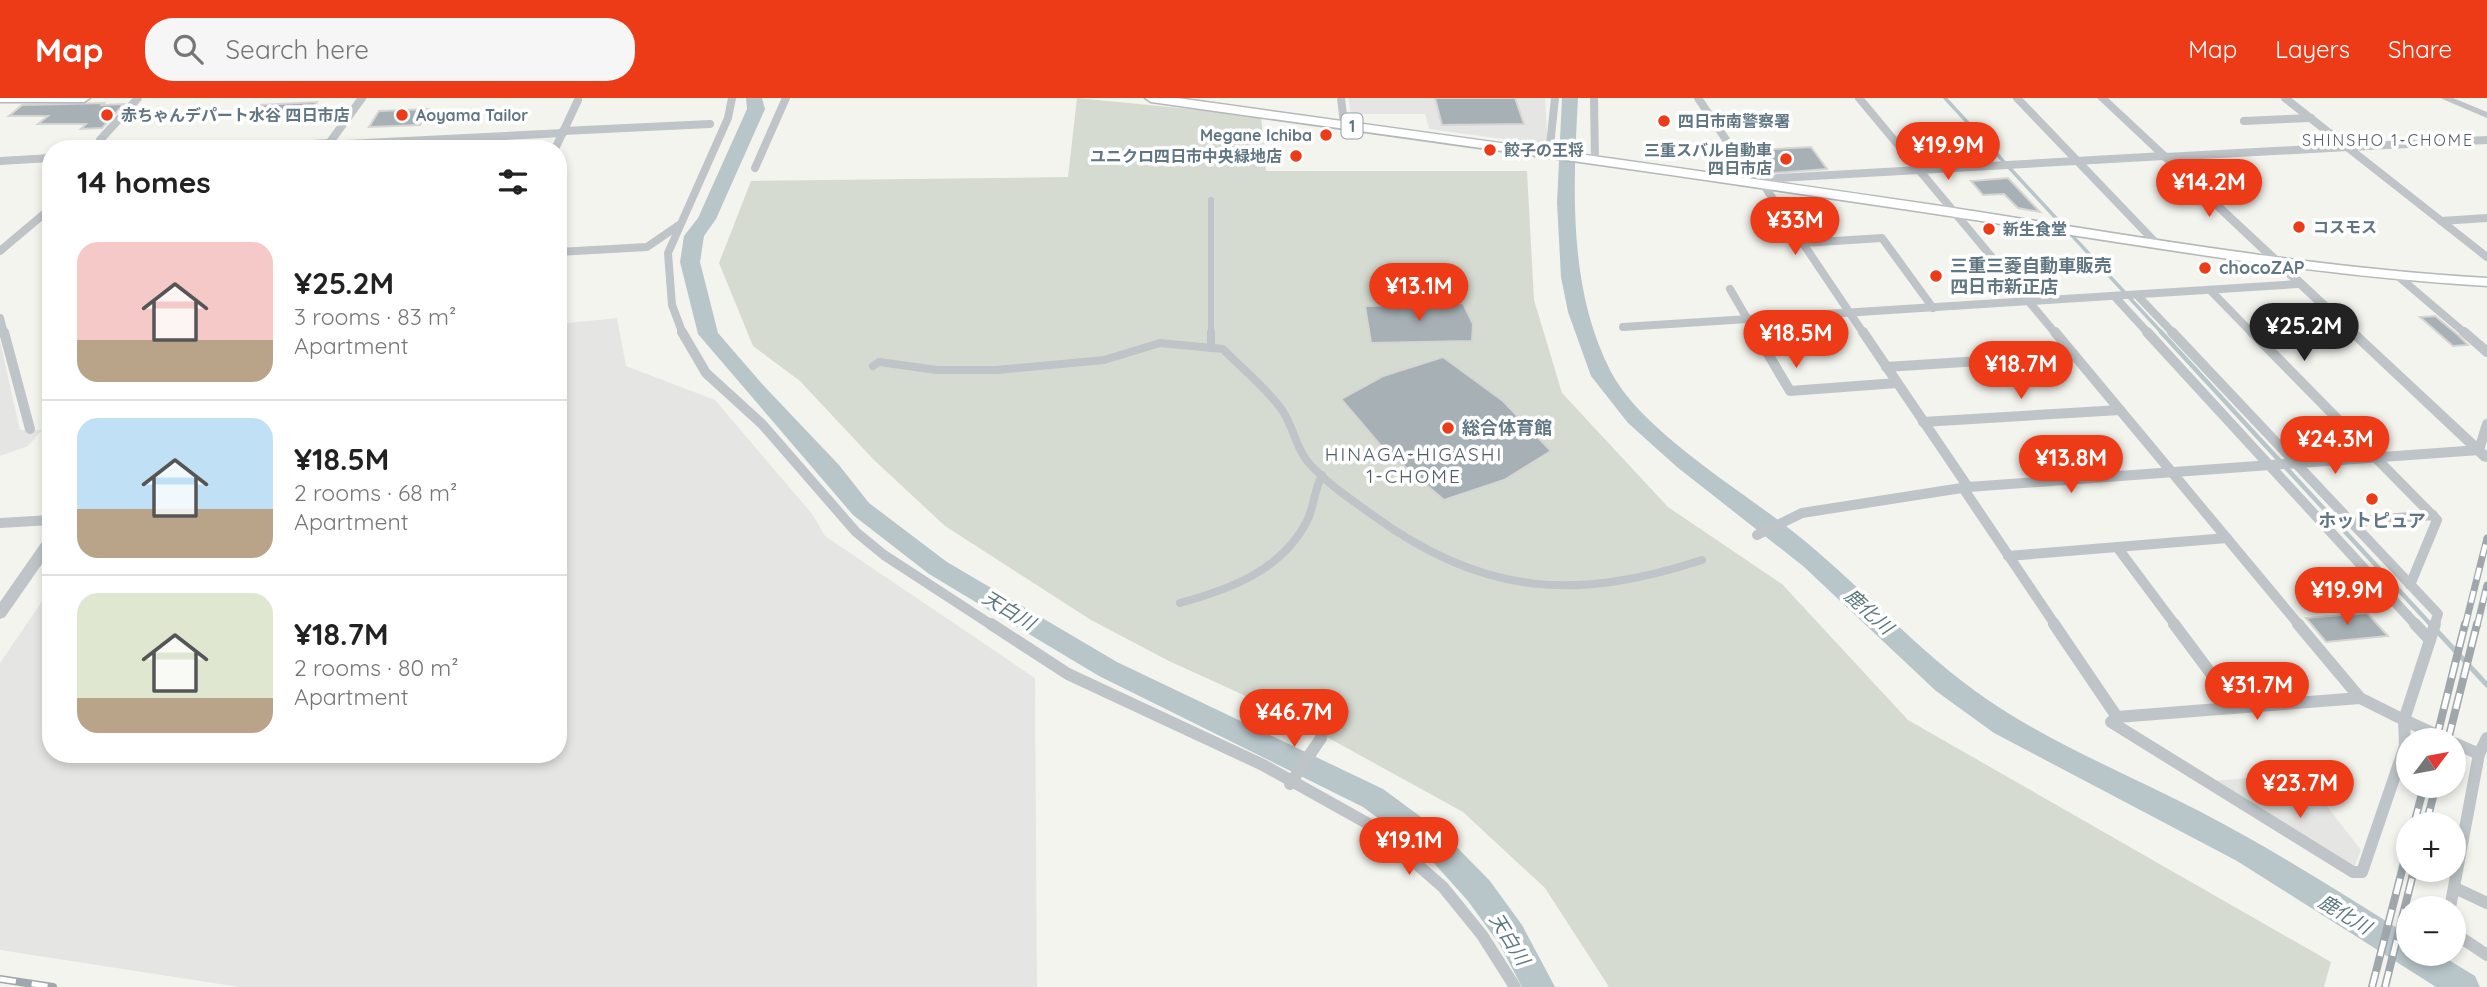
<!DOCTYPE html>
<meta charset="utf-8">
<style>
:root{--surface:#fff;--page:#f6f6f6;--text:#222;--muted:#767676;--line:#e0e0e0;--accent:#ed3a17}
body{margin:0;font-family:Quicksand,"Noto Sans JP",sans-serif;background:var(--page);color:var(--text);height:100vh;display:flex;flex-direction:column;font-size:26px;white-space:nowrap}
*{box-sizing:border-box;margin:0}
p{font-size:23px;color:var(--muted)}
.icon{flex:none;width:38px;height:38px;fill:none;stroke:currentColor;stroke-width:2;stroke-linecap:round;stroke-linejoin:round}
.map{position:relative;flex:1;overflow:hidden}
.drawer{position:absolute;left:42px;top:42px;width:525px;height:623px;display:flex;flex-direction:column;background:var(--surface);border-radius:28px;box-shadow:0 4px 10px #0003}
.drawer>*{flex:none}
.needle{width:46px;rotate:58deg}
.controls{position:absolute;left:2396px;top:630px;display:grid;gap:14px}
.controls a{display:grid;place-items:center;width:70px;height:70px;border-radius:50%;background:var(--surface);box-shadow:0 4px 10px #0003;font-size:35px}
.price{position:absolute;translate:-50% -60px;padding:0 16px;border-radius:24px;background:var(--accent);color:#fff;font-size:23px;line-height:46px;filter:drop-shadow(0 2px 4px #0008)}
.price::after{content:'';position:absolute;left:50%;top:42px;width:21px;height:16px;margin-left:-10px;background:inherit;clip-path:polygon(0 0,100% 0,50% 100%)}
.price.active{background:#222;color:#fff}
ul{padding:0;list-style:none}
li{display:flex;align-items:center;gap:21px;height:175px;padding:0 35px}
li+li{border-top:2px solid var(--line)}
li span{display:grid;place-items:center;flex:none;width:196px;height:140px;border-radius:21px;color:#555}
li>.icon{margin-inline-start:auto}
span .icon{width:84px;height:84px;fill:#fffc;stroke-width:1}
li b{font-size:30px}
h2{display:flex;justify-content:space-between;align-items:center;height:84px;padding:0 35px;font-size:30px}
header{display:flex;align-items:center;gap:42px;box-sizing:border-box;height:98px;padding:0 35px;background:var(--accent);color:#fff}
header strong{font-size:33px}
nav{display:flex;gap:38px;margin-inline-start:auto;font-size:24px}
.search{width:490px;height:63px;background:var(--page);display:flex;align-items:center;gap:18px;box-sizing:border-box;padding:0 24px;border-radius:28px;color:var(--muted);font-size:26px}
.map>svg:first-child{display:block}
.built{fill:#e5e5e3}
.green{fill:#d5dbd0}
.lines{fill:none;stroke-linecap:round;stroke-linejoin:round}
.stream-far2{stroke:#b8c6ca;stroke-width:3.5}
.stream-far1{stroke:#b8c6ca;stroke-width:4.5}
.stream{stroke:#b8c6ca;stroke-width:5}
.river{fill:#b8c6ca;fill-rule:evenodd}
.building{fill:#a7b1b5;stroke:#d5d5d3;stroke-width:2}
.trunk-casing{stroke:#b3b8ba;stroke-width:3}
.pedestrian-far1{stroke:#bec4c7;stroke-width:6}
.pedestrian{stroke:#bec4c7;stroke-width:8}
.minor-far2{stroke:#bec4c7;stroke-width:8}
.minor-far1{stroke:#bec4c7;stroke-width:10}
.minor{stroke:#bec4c7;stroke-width:12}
.tertiary{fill:#bec4c7;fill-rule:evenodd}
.trunk{fill:#fff;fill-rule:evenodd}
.rail-far1-casing{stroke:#9fa7ac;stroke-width:7}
.rail-casing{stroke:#9fa7ac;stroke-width:8}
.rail-far1{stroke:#fff;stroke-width:4.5;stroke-dasharray:12;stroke-linecap:butt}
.rail{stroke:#fff;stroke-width:5;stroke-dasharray:16;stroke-linecap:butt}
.poi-dot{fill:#ed3a17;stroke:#fff;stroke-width:2.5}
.labels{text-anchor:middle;stroke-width:7;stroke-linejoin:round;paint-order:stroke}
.far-poi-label{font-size:16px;font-weight:bold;fill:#617683;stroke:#fff;text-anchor:start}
.shield{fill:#fff;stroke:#909fa8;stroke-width:2}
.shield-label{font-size:16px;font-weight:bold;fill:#617683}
.far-neighbourhood-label{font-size:16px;letter-spacing:2px;fill:#505e67;stroke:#fff}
.poi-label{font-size:18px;font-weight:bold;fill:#617683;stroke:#fff;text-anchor:start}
.neighbourhood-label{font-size:19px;letter-spacing:2px;fill:#505e67;stroke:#fff}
.water-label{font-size:19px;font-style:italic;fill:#5c7980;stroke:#fff}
</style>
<header>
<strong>Map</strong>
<div class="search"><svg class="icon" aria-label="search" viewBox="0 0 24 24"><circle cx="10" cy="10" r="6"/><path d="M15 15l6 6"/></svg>Search here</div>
<nav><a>Map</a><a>Layers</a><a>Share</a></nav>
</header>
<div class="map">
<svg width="2487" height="889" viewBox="0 0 2487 889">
<rect width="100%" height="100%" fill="#f4f4ef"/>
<g class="built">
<polygon points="1348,0 1545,0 1548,47 1429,31 1425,16 1351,16"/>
<polygon points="617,220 626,268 715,302 813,417 825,438 1035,580 1037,889 239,889 0,852 0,565 51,490 51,656 558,656 558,226"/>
<polygon points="0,243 20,332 42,332 28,348 0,358"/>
<polygon points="2302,676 2361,752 2355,768 2346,768 2211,683"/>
</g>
<polygon class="green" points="1077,0 1261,18 1266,73 1527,73 1534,202 1562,295 1668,409 1782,486 1908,622 2331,864 2324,889 1609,889 1545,790 1463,714 1285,616 1169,563 1091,522 945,428 873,361 800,283 753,248 719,165 751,83 1068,79"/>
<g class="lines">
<polyline class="stream-far2" points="1945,0 2163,236"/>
<polyline class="stream-far1" points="2161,234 2431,527"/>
<polyline class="stream" points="2437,533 2487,587"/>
<g class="river">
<polygon points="746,0 762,0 765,11 716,121 704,138 700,164 718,235 763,287 839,367 869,405 947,464 1117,564 1383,691 1444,736 1490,783 1522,827 1555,889 1522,889 1500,847 1468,803 1424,754 1363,709 1099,578 929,476 853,417 698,236 680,164 684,138 698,120 747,11"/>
<path d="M 1562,0 L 1578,0 C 1573,91 1568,191 1611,274 C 1642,333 1738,390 1791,432 C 1859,485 1916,553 1988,602 C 2054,647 2130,677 2201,714 C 2272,751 2340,794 2408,837 L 2408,856 L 2439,856 L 2475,878 L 2480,889 L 2436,889 L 2237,763 L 1994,635 L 1936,593 L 1803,468 L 1677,369 L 1628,325 L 1591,278 L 1568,214 L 1561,179 L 1557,105 Z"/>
</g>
</g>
<g class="building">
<polygon points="1435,0 1515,0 1524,26 1442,27"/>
<polygon points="317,4 307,18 248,22 260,7"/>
<polygon points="104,5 102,7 124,6 102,30 81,31 86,26 38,26 48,18 9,18 22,7"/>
<polygon points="429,11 420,27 369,29 379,13"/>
<polygon points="1752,46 1756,52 1811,49 1827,71 1773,75 1762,72 1752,65 1739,47"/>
<polygon points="2008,80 2040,114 2018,110 2004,96 1983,97 1971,83"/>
<polygon points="1463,205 1473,226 1472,243 1371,245 1365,208"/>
<polygon points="2435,218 2458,237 2468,247 2453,248 2420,219"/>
<polygon points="1443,259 1503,303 1551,353 1504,382 1444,402 1382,349 1341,301 1383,278"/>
<polygon points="2367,515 2388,538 2326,544 2306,520"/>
</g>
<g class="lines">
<defs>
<g id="trunk">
<polygon points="0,0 90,0 84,4 0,4"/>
<path d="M 1145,0 L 1177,0 C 1429,35 1682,70 1934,107 C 2117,135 2301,169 2487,180 L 2487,188 C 2298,177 2110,142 1923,114 C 1666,75 1408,40 1151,4 Z"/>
</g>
</defs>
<use href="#trunk" class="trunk-casing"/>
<polyline class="pedestrian-far1" points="1211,102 1211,236"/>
<g class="pedestrian">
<polyline points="1211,234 1211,250"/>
<path d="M 873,268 L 879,264 L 937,272 L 996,272 L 1104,262 L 1160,245 L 1223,251 C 1242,271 1266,289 1282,312 C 1294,329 1295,349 1308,364 C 1327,386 1352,402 1374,418 C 1484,498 1576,503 1702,462"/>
<path d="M 1180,505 C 1231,491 1282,472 1307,423 C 1314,409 1314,393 1322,377"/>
</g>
<g class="minor-far2">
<polyline points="1341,0 1344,26"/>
<polyline points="1594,0 1595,62"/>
<polyline points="1698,0 1741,64 1763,86 1864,236"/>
<polyline points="1859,0 2056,236"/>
<polyline points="2017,0 2156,145"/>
<polyline points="2285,0 2487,159"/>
<polyline points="2244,23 2311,20"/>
<polyline points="563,33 710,26"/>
<polyline points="327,47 563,35"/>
<polyline points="2348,49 2487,42"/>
<polyline points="99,51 100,42 138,0"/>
<polyline points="225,51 329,45"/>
<polyline points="555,51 578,2"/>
<polyline points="1549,57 1555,0"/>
<polyline points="2165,59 2348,49"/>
<polyline points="0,63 51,60"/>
<polyline points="755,70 786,0"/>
<polyline points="1763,86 1778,80 2164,58"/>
<polyline points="2441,123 2487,120"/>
<polyline points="1803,145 1882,140 1933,210"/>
<polyline points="0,153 51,110"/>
<polyline points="558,154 647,149 679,127"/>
<polyline points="2399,179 2466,236"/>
<polyline points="1730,191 1756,236"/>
<polyline points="2210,192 2253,236"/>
<polyline points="2137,197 2174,236"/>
<polyline points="2115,199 2149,236"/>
<polyline points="0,220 4,236"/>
<polyline points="1623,229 2298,186"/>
<polyline points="683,236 672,207 668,155 728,20 732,0"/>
</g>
<g class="minor-far1">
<polyline points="4,234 30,331"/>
<polyline points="682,234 706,275 762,326 856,434 884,457 993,528"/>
<polyline points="1755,234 1790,293 1897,285"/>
<polyline points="1863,234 1968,389"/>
<polyline points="2055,234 2300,528"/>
<polyline points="2147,234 2417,528"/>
<polyline points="2172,234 2438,516 2434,528"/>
<polyline points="2252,234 2437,422 2410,487"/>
<polyline points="2464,234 2487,254"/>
<polyline points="1886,269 2074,257"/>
<polyline points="1923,324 2120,312"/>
<polyline points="1963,390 2056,528"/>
<polyline points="2351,424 2433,417"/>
<polyline points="0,425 51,422"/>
<polyline points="1757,437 1802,415 1968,389 2479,352 2487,326"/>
<polyline points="2117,449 2176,528"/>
<polyline points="2008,458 2227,440"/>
</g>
<g class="minor">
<polyline points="991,526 1068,576 1263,667 1374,729 1443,789 1482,837 1515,889"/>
<polyline points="2054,526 2117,619 2360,600 2298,526"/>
<polyline points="2174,526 2236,609"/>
<polyline points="2430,542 2435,526"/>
<polyline points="2360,600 2404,622 2430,542 2415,526"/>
<polyline points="2117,619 2111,624 2353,774 2362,774 2405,648 2404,622 2448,642"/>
<polyline points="2454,645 2479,656"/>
<polyline points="1290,686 1321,640 1322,630"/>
<polyline points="2455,790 2487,805"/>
<polyline points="2450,810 2479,656 2487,640"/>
<polyline points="2454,835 2487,857"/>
</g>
<g class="tertiary">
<polygon points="357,0 367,0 330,51 320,51"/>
<polygon points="2097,0 2108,0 2487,353 2487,364 2482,363"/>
<polygon points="2440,0 2453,0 2487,14 2487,20"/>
<polygon points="51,437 51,453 5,519 0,521 0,504 46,438"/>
</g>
<use href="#trunk" class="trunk"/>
<defs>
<g id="rail-far1">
<polyline points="2465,528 2487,440"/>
<polyline points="2477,528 2487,487"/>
</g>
<g id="rail">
<polyline points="2436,642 2465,526"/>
<polyline points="2448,642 2477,526"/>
<polyline points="2414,726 2424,688"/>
<polyline points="2426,726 2436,688"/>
<polyline points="0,881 53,889"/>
<polyline points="2372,889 2408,749"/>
<polyline points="2385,889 2414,772"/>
</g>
</defs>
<use href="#rail-far1" class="rail-far1-casing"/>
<use href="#rail" class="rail-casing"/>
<use href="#rail-far1" class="rail-far1"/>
<use href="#rail" class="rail"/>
</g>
<g class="poi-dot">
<circle cx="107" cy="17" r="7"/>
<circle cx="402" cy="17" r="7"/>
<circle cx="1664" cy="23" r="7"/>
<circle cx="1326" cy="37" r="7"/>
<circle cx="1490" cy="52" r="7"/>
<circle cx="1296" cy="58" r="7"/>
<circle cx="1786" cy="61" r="7"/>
<circle cx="2299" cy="129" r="7"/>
<circle cx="1989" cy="131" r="7"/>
<circle cx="2205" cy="170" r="7"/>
<circle cx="1936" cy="178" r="7"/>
<circle cx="1448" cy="330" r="7"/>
<circle cx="2372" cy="401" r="7"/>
</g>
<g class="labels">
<g class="far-poi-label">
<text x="121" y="23">赤ちゃんデパート水谷 四日市店</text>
<text x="416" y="23">Aoyama Tailor</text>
<text x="1678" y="29">四日市南警察署</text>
<text x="1312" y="43" text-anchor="end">Megane Ichiba</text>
<text x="1504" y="58">餃子の王将</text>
<text x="1772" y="58" text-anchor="end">三重スバル自動車<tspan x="1772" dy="18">四日市店</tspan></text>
<text x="1282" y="64" text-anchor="end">ユニクロ四日市中央緑地店</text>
<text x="2313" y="135">コスモス</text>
<text x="2003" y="137">新生食堂</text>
</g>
<rect class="shield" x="1341.5" y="15.5" width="21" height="25" rx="5"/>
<g class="shield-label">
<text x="1352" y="34">1</text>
</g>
<g class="far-neighbourhood-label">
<text x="2388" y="48">SHINSHO 1-CHOME</text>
</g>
<g class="poi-label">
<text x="1950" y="174">三重三菱自動車販売<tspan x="1950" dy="21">四日市新正店</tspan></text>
<text x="2219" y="176">chocoZAP</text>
<text x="1462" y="336">総合体育館</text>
<text x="2372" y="429" text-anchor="middle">ホットピュア</text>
</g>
<g class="neighbourhood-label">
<text x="1414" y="363">HINAGA-HIGASHI<tspan x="1414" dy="22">1-CHOME</tspan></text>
</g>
<g class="water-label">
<text transform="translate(1009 512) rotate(31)" y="7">天白川</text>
<text transform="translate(1869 513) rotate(42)" y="7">鹿化川</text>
<text transform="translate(2345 816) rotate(31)" y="7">鹿化川</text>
<text transform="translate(1510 841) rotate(58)" y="7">天白川</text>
</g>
</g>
</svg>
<div class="controls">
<a><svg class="needle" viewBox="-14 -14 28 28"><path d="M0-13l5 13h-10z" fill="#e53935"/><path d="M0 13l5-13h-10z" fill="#767676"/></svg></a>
<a>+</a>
<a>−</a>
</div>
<b class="price" style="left:1948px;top:84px">¥19.9M</b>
<b class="price" style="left:2209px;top:121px">¥14.2M</b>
<b class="price" style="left:1795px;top:159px">¥33M</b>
<b class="price" style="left:1419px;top:225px">¥13.1M</b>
<b class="price active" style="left:2304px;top:265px">¥25.2M</b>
<b class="price" style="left:1796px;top:272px">¥18.5M</b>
<b class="price" style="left:2021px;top:303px">¥18.7M</b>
<b class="price" style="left:2335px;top:378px">¥24.3M</b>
<b class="price" style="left:2071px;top:397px">¥13.8M</b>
<b class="price" style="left:2347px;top:529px">¥19.9M</b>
<b class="price" style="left:2257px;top:624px">¥31.7M</b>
<b class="price" style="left:1294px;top:651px">¥46.7M</b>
<b class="price" style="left:2300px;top:722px">¥23.7M</b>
<b class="price" style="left:1409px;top:779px">¥19.1M</b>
<section class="drawer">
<h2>14 homes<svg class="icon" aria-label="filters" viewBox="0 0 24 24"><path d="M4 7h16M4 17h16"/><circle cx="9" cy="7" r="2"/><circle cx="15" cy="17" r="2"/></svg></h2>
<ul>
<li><span style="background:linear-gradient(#f6c9c9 70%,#b9a48a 0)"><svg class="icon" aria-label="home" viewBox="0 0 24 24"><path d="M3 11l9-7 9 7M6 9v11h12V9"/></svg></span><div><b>¥25.2M</b><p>3 rooms · 83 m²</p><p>Apartment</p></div></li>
<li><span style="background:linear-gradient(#bfe0f5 65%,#b9a48a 0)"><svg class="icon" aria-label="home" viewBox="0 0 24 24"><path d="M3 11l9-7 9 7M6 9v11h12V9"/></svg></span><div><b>¥18.5M</b><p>2 rooms · 68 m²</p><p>Apartment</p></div></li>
<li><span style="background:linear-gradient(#dfe7d0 75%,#b9a48a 0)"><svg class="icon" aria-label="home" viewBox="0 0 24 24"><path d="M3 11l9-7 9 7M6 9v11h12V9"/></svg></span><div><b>¥18.7M</b><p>2 rooms · 80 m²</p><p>Apartment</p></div></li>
</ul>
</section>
</div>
